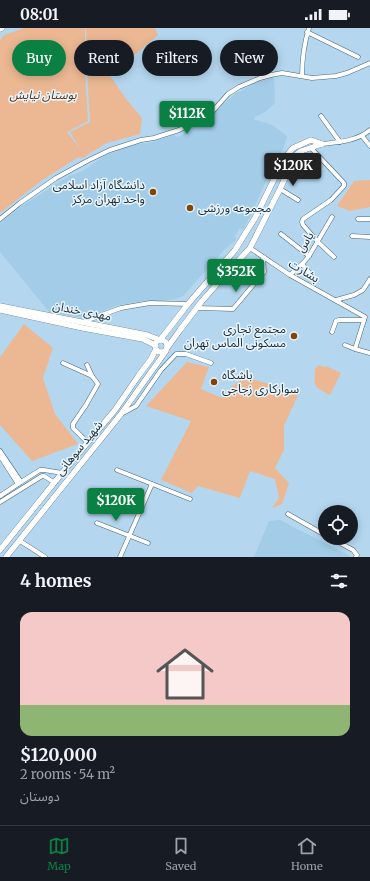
<!DOCTYPE html>
<meta charset="utf-8">
<style>
:root{--surface:#171b24;--page:#242831;--text:#f1f3f6;--muted:#9ea1a6;--line:#363941;--accent:#0b8043}
body{margin:0;font-family:Merriweather,"Noto Sans Arabic",serif;background:var(--page);color:var(--text);height:100vh;display:flex;flex-direction:column;font-size:15px;white-space:nowrap}
*{box-sizing:border-box;margin:0}
p{font-size:13px;color:var(--muted)}
.icon{flex:none;width:22px;height:22px;fill:none;stroke:currentColor;stroke-width:2;stroke-linecap:round;stroke-linejoin:round}
.map{position:relative;height:529px;overflow:hidden}
.panel{display:flex;flex-direction:column;background:var(--surface);flex:1}
.panel>*{flex:none}
.hud{position:absolute;left:12px;top:12px;width:346px;height:36px;display:flex;gap:8px}
.controls{position:absolute;left:318px;top:477px;display:grid;gap:8px}
.controls a{display:grid;place-items:center;width:40px;height:40px;border-radius:50%;background:var(--surface);box-shadow:0 2px 10px #0003;font-size:20px}
.price{position:absolute;translate:-50% -34px;padding:0 9px;border-radius:4px;background:var(--accent);color:#fff;font-size:13px;line-height:26px;filter:drop-shadow(0 1px 2px #0008)}
.price::after{content:'';position:absolute;left:50%;top:24px;width:12px;height:9px;margin-left:-6px;background:inherit;clip-path:polygon(0 0,100% 0,50% 100%)}
.price.active{background:#222;color:#fff}
ul{padding:0;list-style:none}
li{display:grid;align-content:center;gap:8px;height:212px;padding:0 20px}
li span{display:grid;place-items:center;height:124px;border-radius:12px;color:#555}
li>.icon{margin-inline-start:auto}
span .icon{width:72px;height:72px;fill:#fffc;stroke-width:1}
li b{font-size:17px}
h2{display:flex;justify-content:space-between;align-items:center;height:48px;padding:0 20px;font-size:17px}
.tag{padding:0 14px;border-radius:18px;background:var(--surface);box-shadow:0 2px 10px #0003;font-size:14px;line-height:36px}
.tag.active{background:var(--accent);color:#fff}
.status{display:flex;justify-content:space-between;align-items:center;height:28px;padding:0 20px;background:var(--surface);direction:ltr}
.status svg{height:11px;fill:currentColor}
.dock{display:flex;justify-content:space-around;align-items:center;height:56px;border-top:1px solid var(--line);background:var(--surface);font-size:11px;color:var(--muted)}
.dock a{display:grid;justify-items:center;gap:2px}
.dock .active{color:var(--accent)}
.map>svg:first-child{display:block}
.built{fill:#a2cce8}
.green{fill:#ecb893}
.lines{fill:none;stroke-linecap:round;stroke-linejoin:round}
.minor-casing{stroke:#46677b;stroke-width:5}
.major-casing{stroke:#46677b;stroke-width:6}
.minor{stroke:#fff;stroke-width:4}
.major{stroke:#fff;stroke-width:5.5}
.poi-dot{fill:#834505;stroke:#e7f5ff;stroke-width:1.5}
.labels{text-anchor:middle;stroke-width:3;stroke-linejoin:round;paint-order:stroke}
.park-label{font-size:12px;font-style:italic;fill:#5e3615;stroke:#e7f5ff}
.poi-label{font-size:12px;fill:#1e2c35;stroke:#e7f5ff;text-anchor:end}
.street-label{font-size:12px;fill:#1e2c35;stroke:#e7f5ff}
</style>
<div class="status"><b>08:01</b><svg viewBox="0 0 49 12"><path d="M0 12V9h3v3zM5 12V6h3v6zM10 12V3h3v9zM15 12V0h3v12zM26 1h20v11H26zM47 4h2v5h-2z"/></svg></div>
<div class="map">
<svg width="370" height="529" viewBox="0 0 370 529">
<rect width="100%" height="100%" fill="#b4d7ef"/>
<g class="built">
<polygon points="274,48 275,73 274,76 265,84 255,89 254,90 255,92 267,95 272,97 286,107 287,109 283,121 275,133 251,187 243,202 240,200 234,209 237,211 224,222 184,267 179,270 165,273 143,273 119,277 107,281 87,290 50,285 0,224 0,195 20,179 69,148 83,143 104,128 133,116 148,115 174,107 178,109 184,106 184,102 194,97 216,83 236,65 241,63 256,54"/>
<polygon points="280,492 350,528 350,529 254,529 269,493"/>
</g>
<g class="green">
<polygon points="24,0 85,0 85,43 88,93 67,104 80,121 70,104 90,94 88,61 86,0 155,0 158,7 110,48 127,72 142,90 140,106 107,115 85,128 86,129 77,130 41,153 0,185 0,12 4,7"/>
<polygon points="370,152 370,179 350,183 337,178 354,153"/>
<polygon points="24,296 53,320 43,350 55,386 78,416 32,433 0,397 0,329"/>
<polygon points="187,334 209,339 201,361 222,370 231,359 245,349 299,365 284,398 284,422 275,440 289,455 282,476 272,480 279,470 275,451 250,443 240,470 198,458 192,465 161,452 191,393 146,378"/>
<path d="M 319,337 L 325,339 L 326,338 L 341,345 L 330,367 C 313,358 314,360 315,341 Z"/>
</g>
<g class="lines">
<defs>
<g id="minor">
<polyline points="307,4 358,29"/>
<path d="M 302,48 C 302,32 304,16 309,0"/>
<polyline points="321,88 340,114"/>
<polyline points="362,108 370,118"/>
<path d="M 322,116 C 339,114 357,113 370,102"/>
<polyline points="311,120 344,155 344,158 331,172 303,191 302,194 303,197 317,213 334,229"/>
<polyline points="280,161 298,172"/>
<polyline points="0,191 20,175 56,150 87,133 110,122 141,112 154,110 179,102 212,84 228,66 239,59 260,50 271,47 282,45 312,50 336,48 347,45 370,35"/>
<polyline points="358,191 370,191"/>
<polyline points="281,206 309,228"/>
<polyline points="352,208 370,209"/>
<polyline points="250,220 290,247 365,289 355,321"/>
<polyline points="302,236 312,248"/>
<polyline points="290,247 304,234 309,228 332,189"/>
<polyline points="336,272 354,267 363,262 370,251"/>
<polyline points="197,280 233,281 264,244 263,229"/>
<polyline points="85,293 121,280 150,275 188,276"/>
<polyline points="332,304 336,293 339,292 364,292"/>
<polyline points="345,317 355,321 370,325"/>
<polyline points="63,335 92,348 98,356 86,377 73,396 73,400 88,415"/>
<polyline points="87,337 92,348"/>
<polyline points="123,385 136,378 161,342 176,326 186,326 211,335"/>
<polyline points="0,423 21,454"/>
<polyline points="0,428 18,456"/>
<polyline points="117,442 190,471"/>
<polyline points="0,468 21,454 40,442 44,442 62,445"/>
<polyline points="0,474 42,448 44,448 55,455"/>
<polyline points="288,486 325,507"/>
<polyline points="97,495 148,515"/>
<polyline points="331,510 353,522 357,527 356,529"/>
<polyline points="20,513 45,529"/>
<polyline points="120,529 152,456"/>
</g>
<g id="major">
<polyline points="0,1 2,0"/>
<polyline points="0,278 147,307 160,312 188,276 235,222 255,190 284,131 293,120 311,112 322,116"/>
<polyline points="0,282 83,300 143,311 155,317"/>
<circle cx="161" cy="318" r="6"/>
<polyline points="167,320 180,302 202,273 224,248 250,220 280,161 286,148 289,137 293,129 301,123 322,116"/>
<polyline points="0,522 62,445 115,382 139,347 151,331 156,321"/>
<polyline points="6,529 121,386 166,323"/>
</g>
</defs>
<use href="#minor" class="minor-casing"/>
<use href="#major" class="major-casing"/>
<use href="#minor" class="minor"/>
<use href="#major" class="major"/>
</g>
<g class="poi-dot">
<circle cx="153" cy="164" r="4"/>
<circle cx="190" cy="180" r="4"/>
<circle cx="294" cy="308" r="4"/>
<circle cx="214" cy="354" r="4"/>
</g>
<g class="labels">
<g class="park-label">
<text x="43" y="71">بوستان نیایش</text>
</g>
<g class="poi-label">
<text x="145" y="161">دانشگاه آزاد اسلامی<tspan x="145" dy="14">واحد تهران مرکز</tspan></text>
<text x="198" y="184" text-anchor="start">مجموعه ورزشی</text>
<text x="286" y="305">مجتمع تجاری<tspan x="286" dy="14">مسکونی الماس تهران</tspan></text>
<text x="222" y="351" text-anchor="start">باشگاه<tspan x="222" dy="14">سواركاری زجاجی</tspan></text>
</g>
<g class="street-label">
<text transform="translate(305 214) rotate(-58)" y="4">یاس</text>
<text transform="translate(304 243) rotate(31)" y="4">بشارت</text>
<text transform="translate(82 283) rotate(11)" y="4">مهدی خندان</text>
<text transform="translate(79 420) rotate(-51)" y="4">شهید سوهانی</text>
</g>
</g>
</svg>
<div class="controls">
<a><svg class="icon" aria-label="locate" viewBox="0 0 24 24"><circle cx="12" cy="12" r="6"/><path d="M12 2v4M12 18v4M2 12h4M18 12h4"/></svg></a>
</div>
<b class="price" style="left:187px;top:107px">$112K</b>
<b class="price active" style="left:293px;top:159px">$120K</b>
<b class="price" style="left:236px;top:265px">$352K</b>
<b class="price" style="left:116px;top:494px">$120K</b>
<div class="hud">
<a class="tag active">Buy</a>
<a class="tag">Rent</a>
<a class="tag">Filters</a>
<a class="tag">New</a>
</div>
</div>
<section class="panel">
<h2>4 homes<svg class="icon" aria-label="filters" viewBox="0 0 24 24"><path d="M4 7h16M4 17h16"/><circle cx="9" cy="7" r="2"/><circle cx="15" cy="17" r="2"/></svg></h2>
<ul>
<li><span style="background:linear-gradient(#f6c9c9 75%,#8fb573 0)"><svg class="icon" aria-label="home" viewBox="0 0 24 24"><path d="M3 11l9-7 9 7M6 9v11h12V9"/></svg></span><div><b>$120,000</b><p>2 rooms · 54 m²</p><p>دوستان</p></div></li>
</ul>
</section>
<nav class="dock">
<a class="active"><svg class="icon" aria-label="map" viewBox="0 0 24 24"><path d="M3 6l6-2 6 2 6-2v14l-6 2-6-2-6 2zM9 4v14M15 6v14"/></svg>Map</a>
<a><svg class="icon" aria-label="saved" viewBox="0 0 24 24"><path d="M7 4h10v16l-5-4-5 4z"/></svg>Saved</a>
<a><svg class="icon" aria-label="home" viewBox="0 0 24 24"><path d="M3 11l9-7 9 7M6 9v11h12V9"/></svg>Home</a>
</nav>
